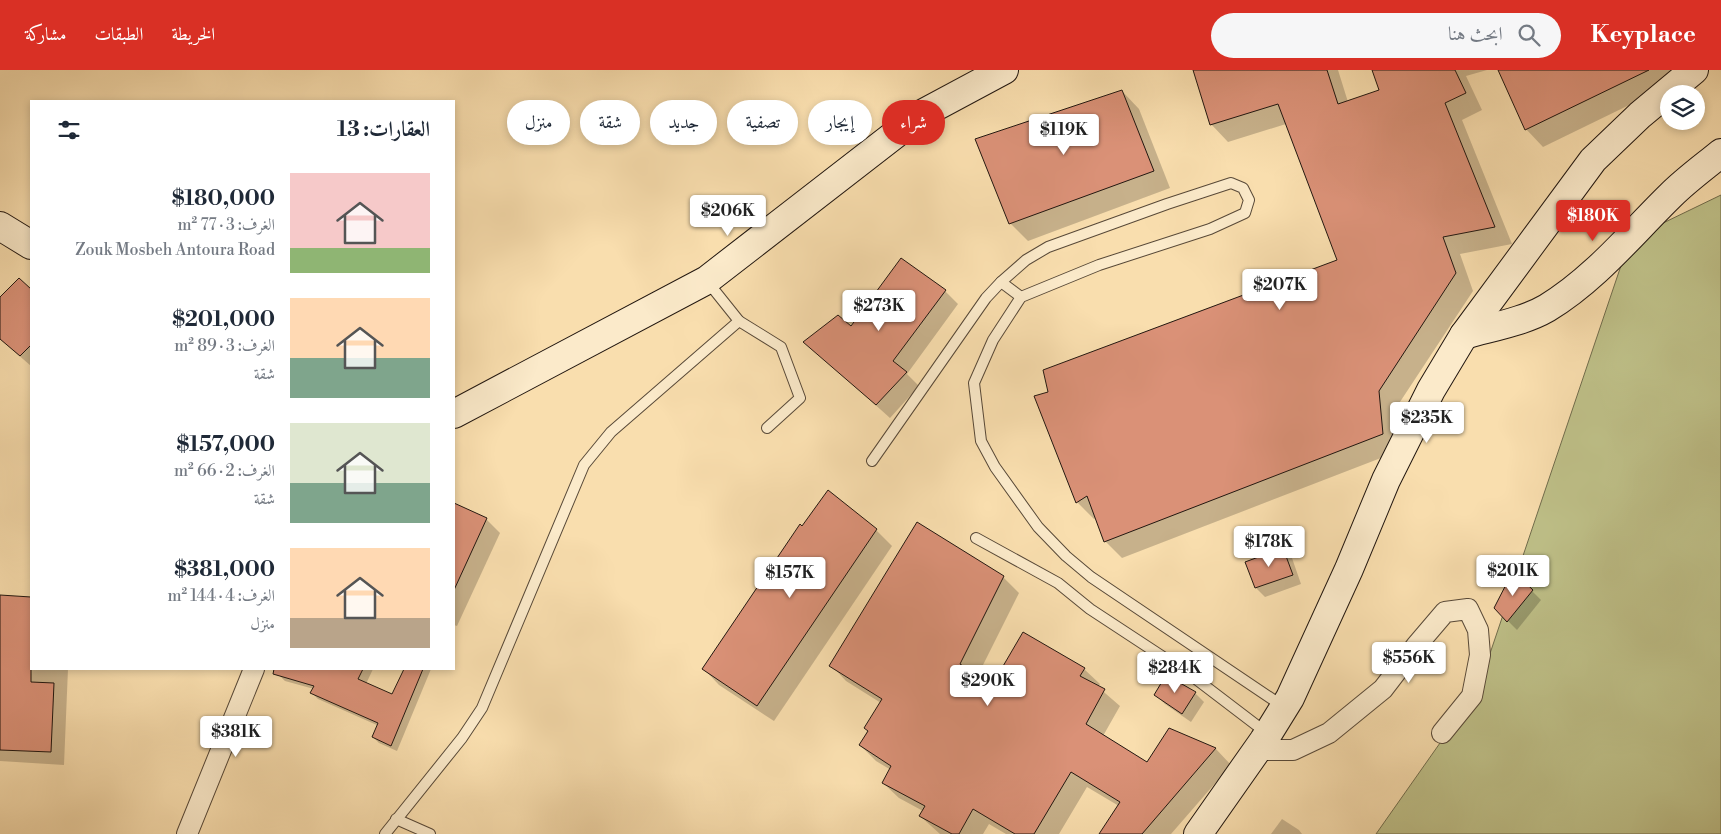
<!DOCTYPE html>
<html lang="ar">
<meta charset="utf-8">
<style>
:root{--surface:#fff;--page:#f6f6f7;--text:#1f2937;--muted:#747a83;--accent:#d93025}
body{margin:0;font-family:"Libre Bodoni",Amiri,serif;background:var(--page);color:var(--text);direction:rtl;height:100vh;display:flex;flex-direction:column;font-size:19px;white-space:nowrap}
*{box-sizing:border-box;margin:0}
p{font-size:16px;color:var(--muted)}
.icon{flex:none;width:28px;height:28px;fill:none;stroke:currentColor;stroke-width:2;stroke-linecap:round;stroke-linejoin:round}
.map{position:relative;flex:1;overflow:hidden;direction:ltr}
.sheet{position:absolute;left:30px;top:30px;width:425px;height:570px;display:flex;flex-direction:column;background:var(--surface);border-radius:0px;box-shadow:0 2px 8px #0003;direction:rtl}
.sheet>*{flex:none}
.hud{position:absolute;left:470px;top:30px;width:475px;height:45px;direction:rtl;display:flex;gap:10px}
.tools{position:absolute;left:1660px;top:15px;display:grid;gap:10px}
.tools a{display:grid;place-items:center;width:45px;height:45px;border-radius:50%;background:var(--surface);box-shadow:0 2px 8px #0003;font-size:25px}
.price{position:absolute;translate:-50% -42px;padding:0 11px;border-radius:5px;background:#fff;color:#222;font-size:16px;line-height:32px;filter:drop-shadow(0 1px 2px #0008)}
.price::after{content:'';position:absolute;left:50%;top:30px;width:15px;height:11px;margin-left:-8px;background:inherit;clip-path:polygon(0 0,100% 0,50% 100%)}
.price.active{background:var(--accent);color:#fff}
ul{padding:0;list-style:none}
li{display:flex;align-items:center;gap:15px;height:125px;padding:0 25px}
li span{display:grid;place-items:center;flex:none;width:140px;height:100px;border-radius:0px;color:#555}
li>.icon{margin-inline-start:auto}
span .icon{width:60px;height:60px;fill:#fffc;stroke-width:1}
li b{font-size:21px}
h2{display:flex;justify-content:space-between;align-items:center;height:60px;padding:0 25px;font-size:21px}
.pill{padding:0 18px;border-radius:22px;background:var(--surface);box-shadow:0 2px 8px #0003;font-size:18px;line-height:45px}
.pill.active{background:var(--accent);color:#fff}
header{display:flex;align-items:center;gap:30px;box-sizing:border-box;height:70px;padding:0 25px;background:var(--accent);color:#fff}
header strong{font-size:24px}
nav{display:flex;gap:28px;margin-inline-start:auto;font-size:18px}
.search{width:350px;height:45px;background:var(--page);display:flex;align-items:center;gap:12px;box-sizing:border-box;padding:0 18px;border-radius:28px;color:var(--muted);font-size:19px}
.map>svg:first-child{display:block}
.green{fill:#bfc189;stroke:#706c4c}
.shadow{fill:#0003}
.building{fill:#da9177;stroke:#221710}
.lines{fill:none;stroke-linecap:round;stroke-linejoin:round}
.lane-casing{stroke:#584938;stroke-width:12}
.street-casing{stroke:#584938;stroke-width:22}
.secondary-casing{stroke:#221710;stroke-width:30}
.lane{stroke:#fbeaca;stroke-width:10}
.street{stroke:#fbeaca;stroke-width:20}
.secondary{stroke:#fbeaca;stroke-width:28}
</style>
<header>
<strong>Keyplace</strong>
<div class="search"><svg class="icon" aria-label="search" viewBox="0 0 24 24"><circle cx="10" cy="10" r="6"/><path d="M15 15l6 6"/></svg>ابحث هنا</div>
<nav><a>الخريطة</a><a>الطبقات</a><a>مشاركة</a></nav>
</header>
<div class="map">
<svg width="1721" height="764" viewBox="0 0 1721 764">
<rect width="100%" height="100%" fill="#f9deae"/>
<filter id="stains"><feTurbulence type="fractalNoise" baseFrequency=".004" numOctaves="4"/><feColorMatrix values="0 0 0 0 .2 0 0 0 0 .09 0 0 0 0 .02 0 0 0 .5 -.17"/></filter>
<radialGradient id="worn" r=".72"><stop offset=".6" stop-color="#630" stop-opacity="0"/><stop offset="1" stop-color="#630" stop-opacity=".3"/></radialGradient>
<polygon class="green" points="1721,125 1721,764 1376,764 1478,619 1630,169"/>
<g class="shadow">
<polygon points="1194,0 1338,0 1348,32 1381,21 1373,0 1487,0 1466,6 1482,40 1462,50 1512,174 1460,184 1473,221 1396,338 1399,381 1122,488 1105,471 1096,448 1094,449 1077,432 1050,323 1338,190 1286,54 1228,72 1211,54"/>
<polygon points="1499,0 1701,0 1543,77 1526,59"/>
<polygon points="1122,21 1139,39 1170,118 1028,171 1010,153"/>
<polygon points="19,209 31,221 31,296 0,269 0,229"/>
<polygon points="945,221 958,234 907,304 919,316 890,348 805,272"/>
<polygon points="455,435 486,449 500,463 457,556 454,555"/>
<polygon points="876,460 892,476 774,651 719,615 703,598"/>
<polygon points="1283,479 1292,488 1301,514 1265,527 1256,518 1246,492"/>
<polygon points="1003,507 1019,523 977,607 993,616 1084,599 1100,614 1098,617 1120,636 1103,666 1147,693 1170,659 1216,679 1231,695 1171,764 1100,764 1119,736 1087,717 1059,764 1006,764 989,754 983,764 940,764 920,746 923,741 899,728 883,713 891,700 876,691 860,675 881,633 846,611 831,595"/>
<polygon points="1532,521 1541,530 1517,560 1495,538"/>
<polygon points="0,526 31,528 31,599 68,599 64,695 0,691"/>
<polygon points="74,599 95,599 95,600"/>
<polygon points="281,599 373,599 366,614 393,626 405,599 431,599 397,681 379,673 373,667 379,656 318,629 312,623 314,619 285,611 279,605"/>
<polygon points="1195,623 1204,632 1191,652 1165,634 1156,625"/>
<polygon points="1282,749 1299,760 1302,764 1271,764"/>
</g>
<g class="building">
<polygon points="1193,0 1327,0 1338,34 1379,20 1372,0 1455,0 1466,23 1445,33 1495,157 1443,167 1456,203 1379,321 1383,364 1104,472 1087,426 1076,433 1034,326 1048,322 1043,300 1337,190 1278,34 1210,55"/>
<polygon points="1498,0 1649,0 1525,60"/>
<polygon points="1122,20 1154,101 1009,154 975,69"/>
<polygon points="901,188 946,220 893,291 907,302 876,335 803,272 838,245 851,256"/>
<polygon points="19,208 31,219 31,275 20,286 0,269 0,227"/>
<polygon points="828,420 877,459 757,636 702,599 800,454 802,456"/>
<polygon points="454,433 487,448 454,520"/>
<polygon points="917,452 1004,506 960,594 992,615 1023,562 1085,598 1080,606 1105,619 1086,654 1147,692 1169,658 1216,678 1142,764 1099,764 1120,732 1071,702 1034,764 1015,764 973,739 959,764 952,764 919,746 925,736 882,713 891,696 859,675 868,661 864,658 882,629 829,596"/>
<polygon points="1283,478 1293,505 1255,518 1245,492"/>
<polygon points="1513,501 1533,520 1507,552 1494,538"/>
<polygon points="0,525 31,527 31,612 54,613 51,682 0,680"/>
<polygon points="274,599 363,599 358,609 392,624 404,599 423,599 391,676 372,667 378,653 310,623 314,616 273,604"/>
<polygon points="1166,605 1196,622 1182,644 1154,625"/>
</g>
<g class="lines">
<defs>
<g id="lane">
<polyline points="707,211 739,251 781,277 800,328 767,358"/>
<polyline points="1001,212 1021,227"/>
<polyline points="872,391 986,228 1001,212 1026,190 1048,177 1167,134 1231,113 1243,118 1249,130 1245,143 1210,159 1099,195 1021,227 993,270 974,313 981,371 995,397 1038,457 1066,486 1091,507 1284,637"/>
<polyline points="976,468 1058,513 1090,539 1192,606 1268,664"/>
<polyline points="396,749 430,764"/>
<polyline points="385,764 462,668 482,638 584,395 611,362 739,251"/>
</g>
<g id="street">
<polyline points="1257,680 1293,680 1329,663 1383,619 1416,576 1445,542 1468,539 1478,560 1480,585 1472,626 1442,663"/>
<polyline points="187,764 254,599"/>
</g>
<g id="secondary">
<polyline points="0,156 31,175"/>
<path d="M 1464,265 C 1491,257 1523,252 1547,238 C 1595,209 1632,163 1671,125 C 1686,110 1704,97 1721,83"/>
<polyline points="454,344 707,210 920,45 1004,0"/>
<polyline points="1198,764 1264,670 1290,628 1349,499 1386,410 1431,320 1464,265 1593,90 1640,45 1694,0"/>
</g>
</defs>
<use href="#lane" class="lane-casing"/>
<use href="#street" class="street-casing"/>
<use href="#secondary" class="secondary-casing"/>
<use href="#lane" class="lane"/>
<use href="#street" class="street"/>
<use href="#secondary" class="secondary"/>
</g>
<rect width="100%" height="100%" filter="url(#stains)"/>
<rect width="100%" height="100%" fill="url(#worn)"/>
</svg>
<div class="tools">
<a><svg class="icon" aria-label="layers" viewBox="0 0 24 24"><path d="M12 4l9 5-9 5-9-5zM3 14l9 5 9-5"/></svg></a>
</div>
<b class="price" style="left:1064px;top:86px">$119K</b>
<b class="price" style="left:728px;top:167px">$206K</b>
<b class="price active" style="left:1593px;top:172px">$180K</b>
<b class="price" style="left:1280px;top:241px">$207K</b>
<b class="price" style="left:879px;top:262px">$273K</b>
<b class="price" style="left:1427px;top:374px">$235K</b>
<b class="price" style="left:1269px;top:498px">$178K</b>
<b class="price" style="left:1513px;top:527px">$201K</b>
<b class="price" style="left:790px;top:529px">$157K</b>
<b class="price" style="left:1409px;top:614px">$556K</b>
<b class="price" style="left:1175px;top:624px">$284K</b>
<b class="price" style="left:988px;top:637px">$290K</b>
<b class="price" style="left:236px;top:688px">$381K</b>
<div class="hud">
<a class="pill active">شراء</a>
<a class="pill">إيجار</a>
<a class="pill">تصفية</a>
<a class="pill">جديد</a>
<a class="pill">شقة</a>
<a class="pill">منزل</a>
</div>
<section class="sheet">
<h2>العقارات: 13<svg class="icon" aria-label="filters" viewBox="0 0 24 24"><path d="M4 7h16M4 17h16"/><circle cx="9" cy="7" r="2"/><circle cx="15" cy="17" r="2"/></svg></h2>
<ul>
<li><span style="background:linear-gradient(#f6c9c9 75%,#8fb573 0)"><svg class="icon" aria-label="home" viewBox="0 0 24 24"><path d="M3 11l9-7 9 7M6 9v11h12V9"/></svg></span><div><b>$180,000</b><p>الغرف: 3 · 77 m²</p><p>Zouk Mosbeh Antoura Road</p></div></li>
<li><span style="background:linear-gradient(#ffd9b3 60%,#7fa58c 0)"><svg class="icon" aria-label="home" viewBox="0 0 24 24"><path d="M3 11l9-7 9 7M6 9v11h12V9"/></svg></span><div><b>$201,000</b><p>الغرف: 3 · 89 m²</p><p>شقة</p></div></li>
<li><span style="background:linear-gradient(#dfe7d0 60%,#7fa58c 0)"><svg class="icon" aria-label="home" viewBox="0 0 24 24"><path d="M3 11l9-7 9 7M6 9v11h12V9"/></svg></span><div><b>$157,000</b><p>الغرف: 2 · 66 m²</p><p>شقة</p></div></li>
<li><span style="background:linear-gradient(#ffd9b3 70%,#b9a48a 0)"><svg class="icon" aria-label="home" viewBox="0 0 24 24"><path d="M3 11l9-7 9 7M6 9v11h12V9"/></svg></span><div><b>$381,000</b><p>الغرف: 4 · 144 m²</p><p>منزل</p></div></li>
</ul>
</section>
</div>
